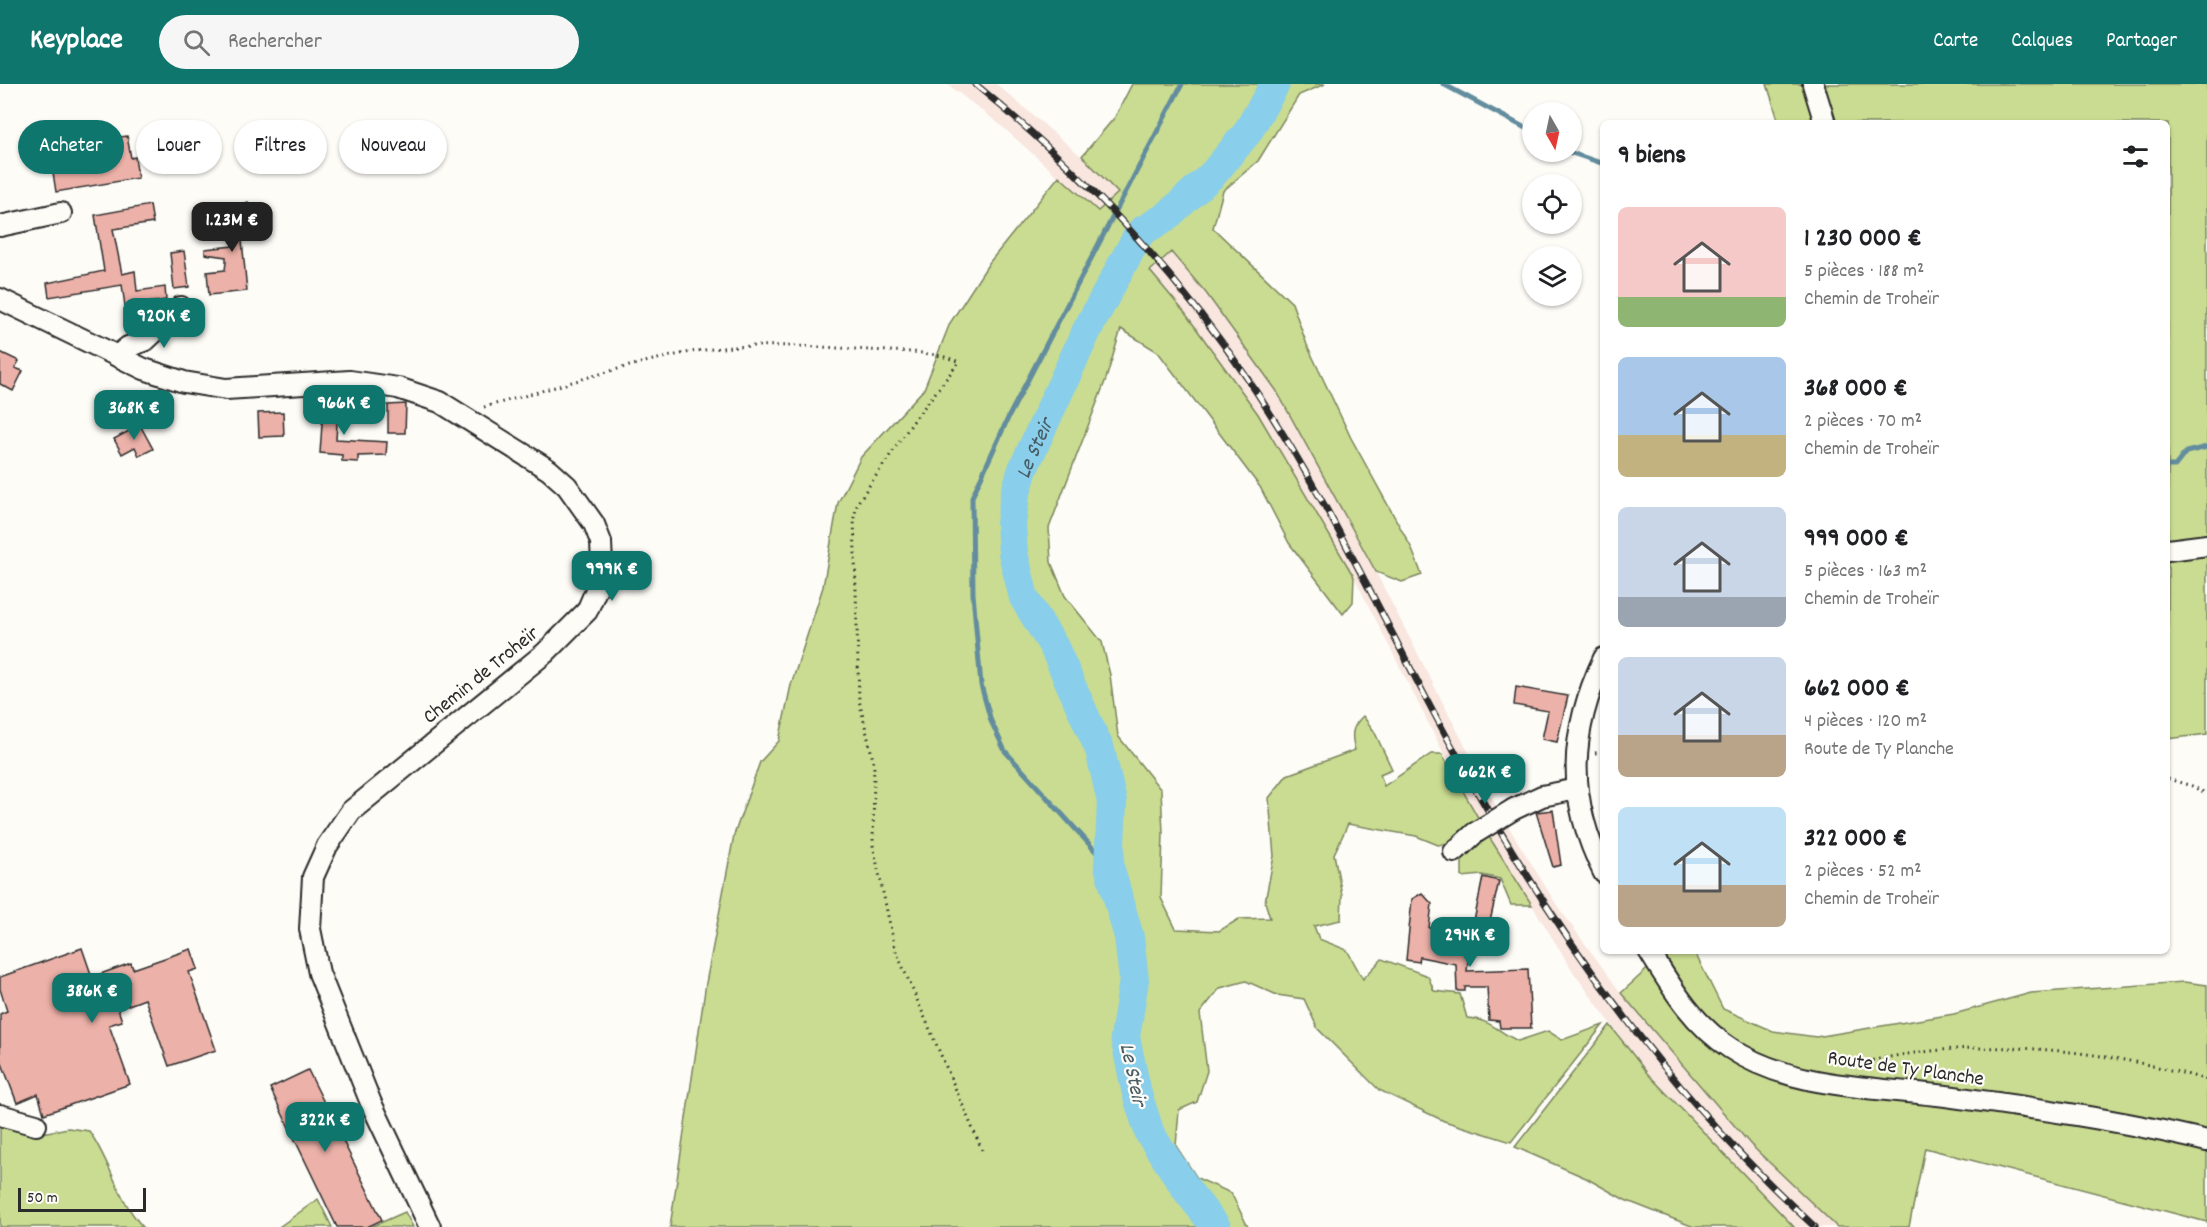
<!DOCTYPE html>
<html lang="fr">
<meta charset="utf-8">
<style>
:root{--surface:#fff;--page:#f6f6f6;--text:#202124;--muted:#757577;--accent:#0f766e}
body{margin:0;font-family:Dekko,sans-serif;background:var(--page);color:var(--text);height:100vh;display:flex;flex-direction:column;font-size:22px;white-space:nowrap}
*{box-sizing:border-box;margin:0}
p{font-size:20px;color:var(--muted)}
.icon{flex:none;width:33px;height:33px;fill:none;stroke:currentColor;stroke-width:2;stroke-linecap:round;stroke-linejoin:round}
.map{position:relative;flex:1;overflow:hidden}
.sheet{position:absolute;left:1600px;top:36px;width:570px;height:834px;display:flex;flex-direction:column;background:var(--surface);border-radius:9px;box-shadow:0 2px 4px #0004}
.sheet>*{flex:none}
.banner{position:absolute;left:18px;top:36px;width:570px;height:54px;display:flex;gap:12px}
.needle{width:39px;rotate:171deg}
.buttons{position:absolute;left:1522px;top:18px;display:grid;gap:12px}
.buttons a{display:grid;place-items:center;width:60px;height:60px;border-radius:50%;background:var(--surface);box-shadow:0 2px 4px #0004;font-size:30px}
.scale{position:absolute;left:18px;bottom:15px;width:128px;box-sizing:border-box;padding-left:6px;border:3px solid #2b2b2b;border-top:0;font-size:16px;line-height:21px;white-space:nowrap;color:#2b2b2b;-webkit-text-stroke:4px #fdfcf7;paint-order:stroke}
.price{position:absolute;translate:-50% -51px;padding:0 14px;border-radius:12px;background:var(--accent);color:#fff;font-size:20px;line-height:39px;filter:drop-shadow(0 2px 3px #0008)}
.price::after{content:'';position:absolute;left:50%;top:36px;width:18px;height:14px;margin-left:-9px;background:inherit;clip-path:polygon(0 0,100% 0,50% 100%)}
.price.on{background:#222;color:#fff}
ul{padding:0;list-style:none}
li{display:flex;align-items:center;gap:18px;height:150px;padding:0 18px}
li span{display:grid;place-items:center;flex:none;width:168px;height:120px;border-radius:9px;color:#555}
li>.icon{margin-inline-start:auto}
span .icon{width:72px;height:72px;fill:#fffc;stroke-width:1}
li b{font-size:26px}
h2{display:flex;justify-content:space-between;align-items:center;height:72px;padding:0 18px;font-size:26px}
.chip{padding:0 21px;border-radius:27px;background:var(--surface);box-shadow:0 2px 4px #0004;font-size:21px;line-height:54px}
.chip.on{background:var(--accent);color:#fff}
header{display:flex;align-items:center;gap:36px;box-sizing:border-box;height:84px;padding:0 30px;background:var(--accent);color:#fff}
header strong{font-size:28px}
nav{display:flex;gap:33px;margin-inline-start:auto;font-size:21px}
.search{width:420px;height:54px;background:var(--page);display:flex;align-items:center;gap:15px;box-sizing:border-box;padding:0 21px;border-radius:33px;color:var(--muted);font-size:22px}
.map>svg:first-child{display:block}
.built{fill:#f8e6df}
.green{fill:#cadc91;stroke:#7a845e;stroke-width:1.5}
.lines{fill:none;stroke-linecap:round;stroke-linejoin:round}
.stream{stroke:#638d9e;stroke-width:5}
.river{stroke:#89ceea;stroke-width:30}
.building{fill:#ecb1a8;stroke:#2b2b2b;stroke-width:1.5}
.minor-casing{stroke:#2b2b2b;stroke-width:24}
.path{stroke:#2b2b2b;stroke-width:3;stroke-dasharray:1.5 4.5;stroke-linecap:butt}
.minor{stroke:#fdfcf7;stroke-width:20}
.rail-casing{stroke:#2b2b2b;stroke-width:7}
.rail{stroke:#fdfcf7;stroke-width:4.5;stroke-dasharray:14;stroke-linecap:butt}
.minor-bridge-casing{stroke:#2b2b2b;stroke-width:24;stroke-linecap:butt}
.minor-bridge{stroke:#fdfcf7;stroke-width:20}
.labels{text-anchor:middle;stroke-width:4.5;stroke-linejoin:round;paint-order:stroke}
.street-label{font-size:21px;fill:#2b2b2b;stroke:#fdfcf7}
.water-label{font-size:22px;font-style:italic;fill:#475c64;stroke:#fdfcf7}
</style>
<header>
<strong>Keyplace</strong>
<div class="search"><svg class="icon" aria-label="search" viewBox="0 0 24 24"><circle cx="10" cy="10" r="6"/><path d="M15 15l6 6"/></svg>Rechercher</div>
<nav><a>Carte</a><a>Calques</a><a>Partager</a></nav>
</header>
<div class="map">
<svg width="2207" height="1143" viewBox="0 0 2207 1143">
<rect width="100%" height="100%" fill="#fdfcf7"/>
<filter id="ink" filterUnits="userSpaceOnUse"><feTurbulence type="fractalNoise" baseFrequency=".0167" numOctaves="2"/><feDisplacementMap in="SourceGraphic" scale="12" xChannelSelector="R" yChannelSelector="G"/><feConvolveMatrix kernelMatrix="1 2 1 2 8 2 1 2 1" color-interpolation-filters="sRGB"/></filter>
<g filter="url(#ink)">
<g class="built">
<polygon points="947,0 996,0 1081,72 1118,109 1098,128 998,39"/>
<polygon points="1171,168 1206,209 1276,306 1332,403 1497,724 1558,823 1621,909 1751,1061 1837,1143 1794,1143 1647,989 1574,889 1469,719 1354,493 1258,330 1185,229 1150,187"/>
</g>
<g class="green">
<path d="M 1132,0 L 1325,0 L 1299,11 L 1258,77 L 1223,107 L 1213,144 L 1292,219 L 1307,261 L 1351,354 L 1411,463 L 1422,491 L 1402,498 L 1376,488 L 1276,306 L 1206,209 L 1171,168 L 1150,187 L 1185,229 L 1258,330 L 1354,493 L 1353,518 L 1343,530 L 1289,459 L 1260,403 L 1158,268 L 1121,245 L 1106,295 L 1049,444 L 1051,478 L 1065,512 L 1102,558 L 1110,591 L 1118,652 L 1161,706 L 1163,749 L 1161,814 L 1176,845 L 1219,847 L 1239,835 L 1270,834 L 1265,818 L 1274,772 L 1269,714 L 1287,691 L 1355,666 C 1351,651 1351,643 1363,632 L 1374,647 L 1392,685 L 1380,690 L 1384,702 L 1431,670 L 1442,670 L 1488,751 L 1532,821 L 1511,821 L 1500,795 L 1482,791 L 1462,793 L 1462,771 L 1448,759 L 1438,761 L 1416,752 L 1348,740 L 1334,770 L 1342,811 L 1341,836 L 1314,842 L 1319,855 L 1347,866 L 1363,895 L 1382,875 L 1428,892 L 1434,907 L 1460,910 L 1467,934 C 1492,936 1496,947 1518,957 L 1548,947 L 1562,956 L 1603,941 L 1511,1058 L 1444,1037 L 1379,1006 L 1318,945 L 1304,915 L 1277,911 L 1246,897 L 1220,904 L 1200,929 L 1207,987 L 1197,1018 L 1179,1026 L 1176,1062 L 1197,1094 L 1231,1109 L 1248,1143 L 670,1143 L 706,899 L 734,751 L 760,678 L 779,657 L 791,601 L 823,503 L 838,419 L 861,373 L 924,305 L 950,239 L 989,179 L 1059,92 L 1098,127 L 1118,109 L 1082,72 L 1115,33 Z"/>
<polygon points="1767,0 2207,0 2207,650 2168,655 2168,39 1779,39"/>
<polygon points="1667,867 1694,867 1723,925 1773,947 1816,953 1954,930 2031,909 2184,898 2207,901 2207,1138 1925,1064 1909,1143 1837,1143 1751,1061 1621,909"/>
<polygon points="1610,941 1647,989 1794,1143 1694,1143 1625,1116 1586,1094 1515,1063"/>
<path d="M 0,1040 L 42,1049 L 68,1044 L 89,1047 C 111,1078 117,1115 143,1143 L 0,1143 Z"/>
<polygon points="318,1115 332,1143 279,1143"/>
<polygon points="405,1128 413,1143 371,1143"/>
</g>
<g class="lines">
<g class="stream">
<polyline points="1443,0 1533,48"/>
<polyline points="1569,68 1604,80"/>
<polyline points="2168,382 2175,382 2186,368 2207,363"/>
<polyline points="1109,782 1005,667 991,637 981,601 973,510 972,413 1009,332 1182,0"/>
</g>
<path class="river" id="s1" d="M 1216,1143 L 1189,1109 L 1150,1050 L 1137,1010 L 1125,953 L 1134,896 L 1129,853 L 1109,782 L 1112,718 L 1100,666 L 1054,563 L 1024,514 L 1013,469 L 1011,440 L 1015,411 L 1023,385 L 1087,246 L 1136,155 L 1142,147 L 1166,133 L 1213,90 L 1247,49 L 1275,0"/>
</g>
<g class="building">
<polygon points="127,52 131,74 135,73 138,94 56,108 49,63"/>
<polygon points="248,118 257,139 241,146 247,207 209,211 207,188 225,186 226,178 226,173 205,170 205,165 233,162 220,131"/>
<polygon points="150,121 153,139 113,145 122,190 135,187 137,207 165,203 166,216 125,222 122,201 49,213 47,199 104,187 95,131"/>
<polygon points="184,167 189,203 174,205 170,169"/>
<polygon points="0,268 19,277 15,284 23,287 13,307 0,300"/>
<polygon points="339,310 336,355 387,358 386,371 358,372 358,378 342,377 342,371 320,369 324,311"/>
<polygon points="406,320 405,349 388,349 388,321"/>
<polygon points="283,328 284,352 259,353 258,329"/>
<polygon points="140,341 153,365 139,372 135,363 122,370 114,355"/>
<polygon points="1516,603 1568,612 1557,658 1542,655 1548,627 1514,621"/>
<polygon points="1553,726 1561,781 1553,783 1536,728"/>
<polygon points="1483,793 1499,797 1487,851 1472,847"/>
<polygon points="1422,809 1432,820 1429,844 1471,850 1467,887 1528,885 1531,944 1500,944 1499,937 1489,936 1487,903 1465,903 1465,907 1457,907 1456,880 1420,873 1419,878 1406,876 1412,815"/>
<polygon points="82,864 92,893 131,879 133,885 191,865 198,885 189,888 216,966 169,982 145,915 118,925 122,937 109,941 130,1000 44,1030 38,1010 17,1019 0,974 0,930 7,927 0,905 0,893"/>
<polygon points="308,986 382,1136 367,1143 337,1143 270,1004"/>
</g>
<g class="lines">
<defs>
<g id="minor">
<polyline points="1813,0 1825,39"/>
<polyline points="0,142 61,129"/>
<polyline points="0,215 144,285 184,298 226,305 350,297 398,304 440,318 549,386 567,402 594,440 601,458 602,481 599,499 587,527 545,569 351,727 327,762 313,793 310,845 319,889 371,1019 430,1143"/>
<polyline points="117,272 128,263 146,256 181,223"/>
<polyline points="2168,466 2207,461"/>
<path d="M 1604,574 C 1569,648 1566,714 1604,789"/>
<polyline points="1514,725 1542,712 1577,705"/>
<polyline points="1454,768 1475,749"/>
<path d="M 1649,867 C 1672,904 1693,940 1730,964 C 1791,1005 1876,1003 1946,1012 C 2034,1024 2121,1036 2207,1057"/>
<polyline points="0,1031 36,1041"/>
</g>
</defs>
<use href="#minor" class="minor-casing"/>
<g class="path">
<path d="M 484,323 C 553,305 621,281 691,268 C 750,258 810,262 869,266 C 897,268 932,266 959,278 L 915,335 L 858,418 L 854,433 L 859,616 L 874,680 L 873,761 L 895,865 L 982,1066"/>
<polyline points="1595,669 1604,668"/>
<polyline points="2168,695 2192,702 2207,710"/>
<path d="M 1849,982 C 1966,951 2093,962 2207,996"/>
</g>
<use href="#minor" class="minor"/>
<defs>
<path id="rail" d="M 975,0 C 1079,85 1171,182 1247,294 C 1329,415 1389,549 1460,677 C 1554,848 1670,1011 1815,1143"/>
</defs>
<use href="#rail" class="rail-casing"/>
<use href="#rail" class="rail"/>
<defs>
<polyline id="minor-bridge" points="1475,749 1514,725"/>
</defs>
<use href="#minor-bridge" class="minor-bridge-casing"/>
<use href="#minor-bridge" class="minor-bridge"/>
</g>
</g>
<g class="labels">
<g class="street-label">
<text transform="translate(480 590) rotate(-39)" y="7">Chemin de Troheïr</text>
<text transform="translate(1906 983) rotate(8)" y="7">Route de Ty Planche</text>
</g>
<g class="water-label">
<text dy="8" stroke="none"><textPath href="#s1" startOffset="832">Le Steir</textPath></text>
<text transform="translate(1135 990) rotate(78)" y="8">Le Steir</text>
</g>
</g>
</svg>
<div class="buttons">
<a><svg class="needle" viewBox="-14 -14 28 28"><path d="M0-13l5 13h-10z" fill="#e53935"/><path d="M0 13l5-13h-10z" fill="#757577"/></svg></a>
<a><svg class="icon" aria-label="locate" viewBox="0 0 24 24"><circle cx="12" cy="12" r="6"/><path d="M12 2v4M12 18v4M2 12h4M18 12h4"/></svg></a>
<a><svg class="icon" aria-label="layers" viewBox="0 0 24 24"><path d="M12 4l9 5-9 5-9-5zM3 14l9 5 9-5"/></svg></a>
</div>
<div class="scale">50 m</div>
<b class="price on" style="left:232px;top:169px">1.23M €</b>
<b class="price" style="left:164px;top:265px">920K €</b>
<b class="price" style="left:344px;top:352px">966K €</b>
<b class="price" style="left:134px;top:357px">368K €</b>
<b class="price" style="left:612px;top:518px">999K €</b>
<b class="price" style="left:1485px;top:721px">662K €</b>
<b class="price" style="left:1470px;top:884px">294K €</b>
<b class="price" style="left:92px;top:940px">386K €</b>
<b class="price" style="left:325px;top:1069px">322K €</b>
<div class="banner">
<a class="chip on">Acheter</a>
<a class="chip">Louer</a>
<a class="chip">Filtres</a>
<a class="chip">Nouveau</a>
</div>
<section class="sheet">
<h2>9 biens<svg class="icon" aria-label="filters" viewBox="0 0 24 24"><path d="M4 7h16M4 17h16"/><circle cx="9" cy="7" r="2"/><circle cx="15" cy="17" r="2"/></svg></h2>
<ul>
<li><span style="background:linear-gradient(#f6c9c9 75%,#8fb573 0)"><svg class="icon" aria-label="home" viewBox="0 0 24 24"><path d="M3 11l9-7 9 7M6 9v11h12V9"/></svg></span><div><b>1 230 000 €</b><p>5 pièces · 188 m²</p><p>Chemin de Troheïr</p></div></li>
<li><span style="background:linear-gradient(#a9c7e8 65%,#c2b280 0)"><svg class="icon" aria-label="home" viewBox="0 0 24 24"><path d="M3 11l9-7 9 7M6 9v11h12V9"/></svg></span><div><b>368 000 €</b><p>2 pièces · 70 m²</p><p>Chemin de Troheïr</p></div></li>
<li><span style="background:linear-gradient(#c9d6e8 75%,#9aa5b1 0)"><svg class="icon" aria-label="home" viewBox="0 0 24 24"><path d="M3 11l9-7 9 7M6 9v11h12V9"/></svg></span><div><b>999 000 €</b><p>5 pièces · 163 m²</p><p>Chemin de Troheïr</p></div></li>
<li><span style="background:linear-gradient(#c9d6e8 65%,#b9a48a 0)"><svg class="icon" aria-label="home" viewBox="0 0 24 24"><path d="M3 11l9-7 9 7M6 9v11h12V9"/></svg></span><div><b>662 000 €</b><p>4 pièces · 120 m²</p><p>Route de Ty Planche</p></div></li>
<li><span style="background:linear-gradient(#bfe0f5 65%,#b9a48a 0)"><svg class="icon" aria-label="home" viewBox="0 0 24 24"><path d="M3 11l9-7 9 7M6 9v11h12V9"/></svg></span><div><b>322 000 €</b><p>2 pièces · 52 m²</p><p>Chemin de Troheïr</p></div></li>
</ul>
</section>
</div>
